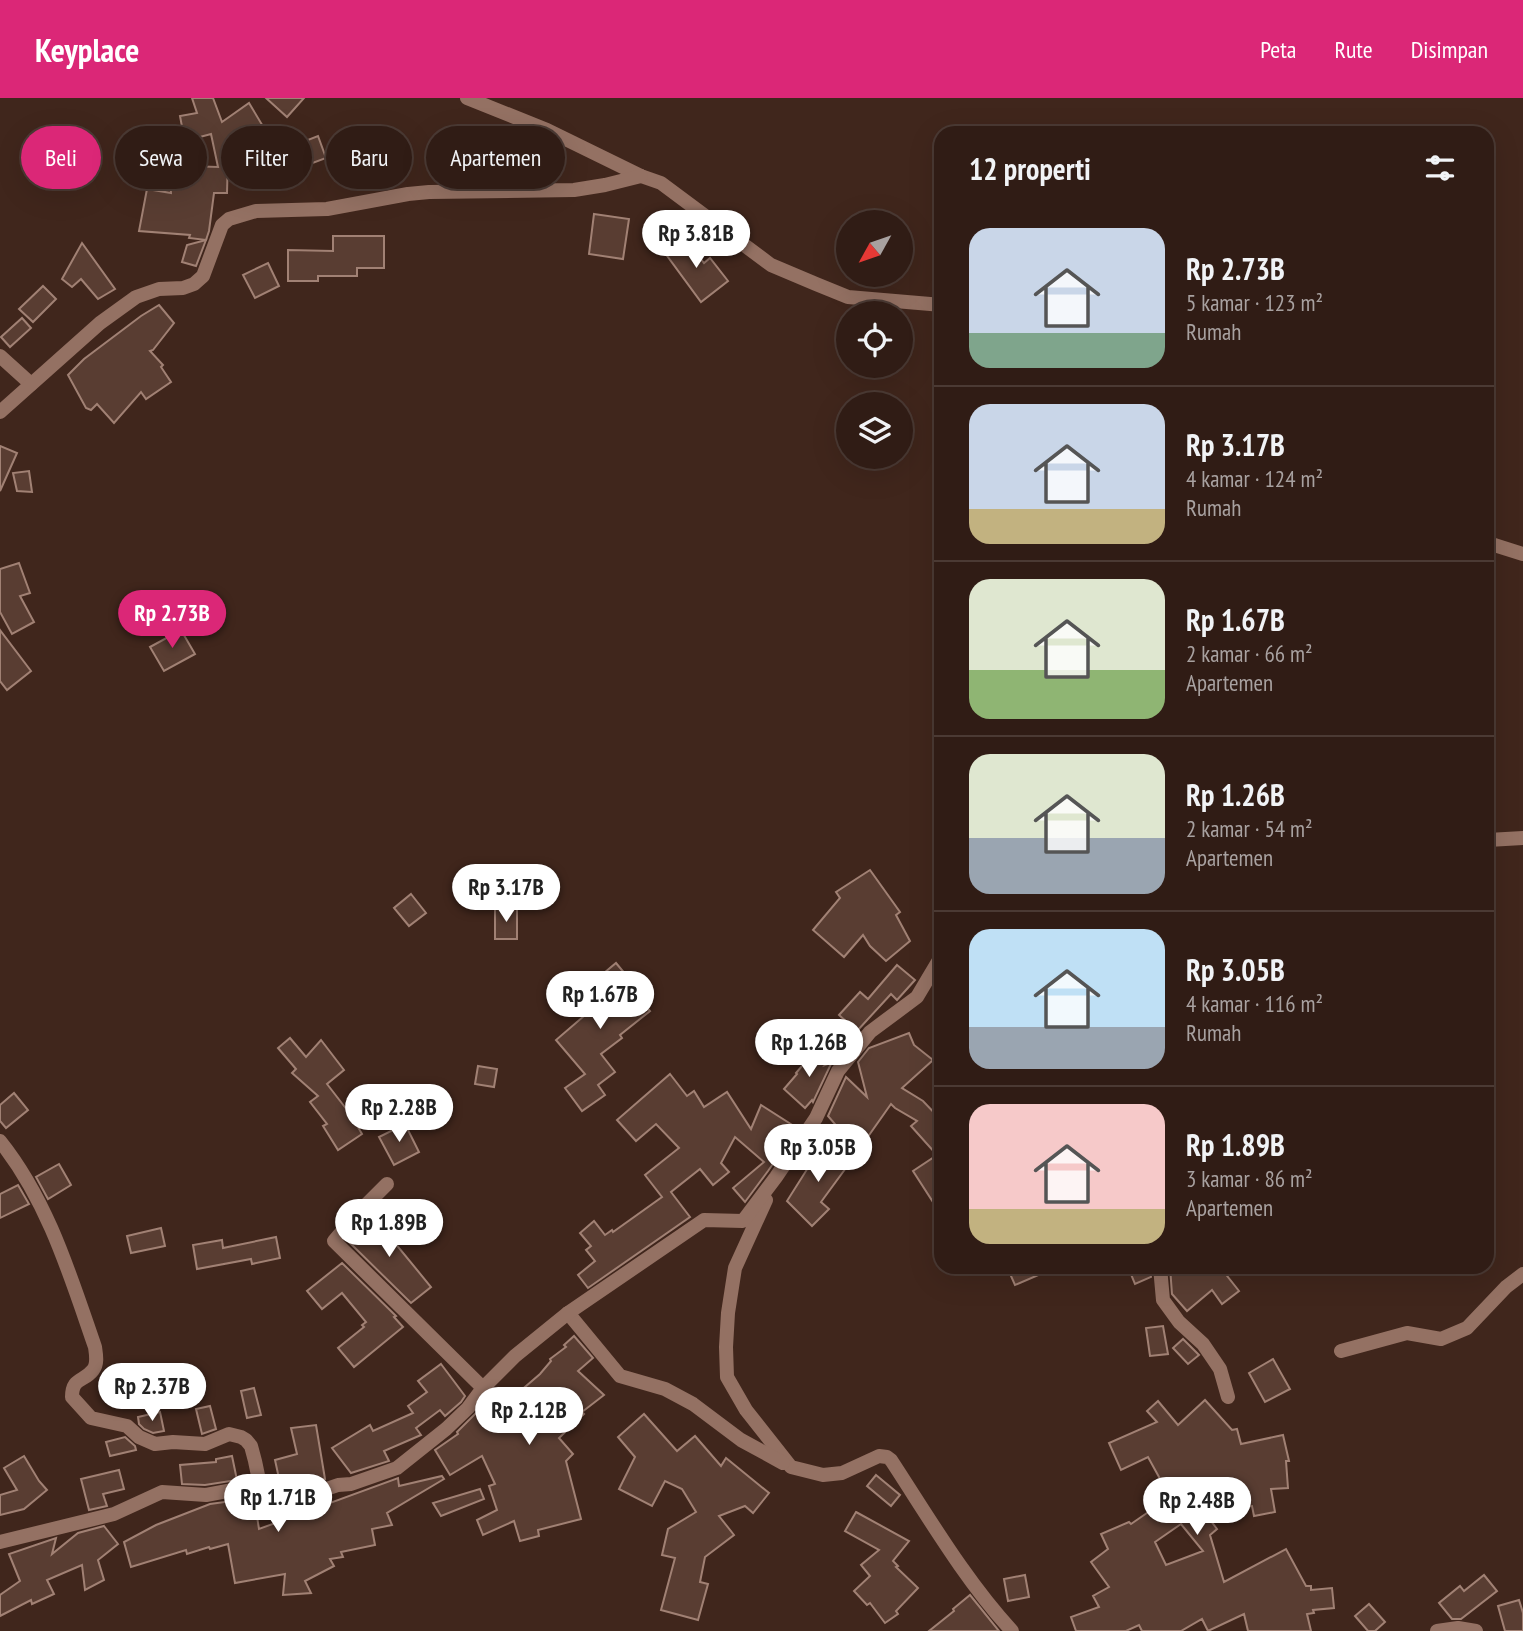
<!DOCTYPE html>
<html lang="id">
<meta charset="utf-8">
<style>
:root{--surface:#301c15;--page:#3c2922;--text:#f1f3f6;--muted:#a8a1a0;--line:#4b3a34;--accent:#db2777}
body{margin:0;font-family:"PT Sans Narrow",sans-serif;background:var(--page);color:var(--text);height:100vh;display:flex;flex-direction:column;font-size:26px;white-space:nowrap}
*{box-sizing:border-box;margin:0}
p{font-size:23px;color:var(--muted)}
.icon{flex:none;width:38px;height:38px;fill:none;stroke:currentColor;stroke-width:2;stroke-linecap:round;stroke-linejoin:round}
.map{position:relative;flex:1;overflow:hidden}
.drawer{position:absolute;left:934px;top:28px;width:560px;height:1148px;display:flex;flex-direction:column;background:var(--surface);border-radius:21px;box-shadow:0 7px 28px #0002,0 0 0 2px var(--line)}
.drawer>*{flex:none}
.hud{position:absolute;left:21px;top:28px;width:665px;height:63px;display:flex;gap:14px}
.needle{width:46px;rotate:230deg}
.tools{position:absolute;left:836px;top:112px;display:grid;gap:14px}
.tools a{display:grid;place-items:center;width:77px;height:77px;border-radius:50%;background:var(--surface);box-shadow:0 7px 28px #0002,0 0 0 2px var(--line);font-size:35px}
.price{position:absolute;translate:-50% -60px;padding:0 16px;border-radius:24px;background:#fff;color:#222;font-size:23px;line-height:46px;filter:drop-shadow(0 2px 4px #0008)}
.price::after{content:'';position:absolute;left:50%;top:42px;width:21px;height:16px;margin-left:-10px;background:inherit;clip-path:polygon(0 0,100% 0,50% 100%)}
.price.on{background:var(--accent);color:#fff}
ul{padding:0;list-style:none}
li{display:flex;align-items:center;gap:21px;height:175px;padding:0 35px}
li+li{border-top:2px solid var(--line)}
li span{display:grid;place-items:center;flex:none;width:196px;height:140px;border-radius:21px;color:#555}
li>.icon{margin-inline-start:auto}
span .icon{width:84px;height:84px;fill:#fffc;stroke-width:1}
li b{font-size:30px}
h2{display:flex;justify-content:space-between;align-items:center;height:84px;padding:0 35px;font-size:30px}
.tag{padding:0 24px;border-radius:32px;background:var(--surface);box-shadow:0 7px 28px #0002,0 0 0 2px var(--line);font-size:24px;line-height:63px}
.tag.on{background:var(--accent);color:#fff}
header{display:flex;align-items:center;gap:42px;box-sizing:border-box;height:98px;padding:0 35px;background:var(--accent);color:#fff}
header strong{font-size:33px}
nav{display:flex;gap:38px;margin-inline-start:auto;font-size:24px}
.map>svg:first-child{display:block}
.building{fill:#593d32;stroke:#a18174;stroke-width:2;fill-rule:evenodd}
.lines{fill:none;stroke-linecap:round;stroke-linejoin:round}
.street{stroke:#947163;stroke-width:14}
</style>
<header>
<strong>Keyplace</strong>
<nav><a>Peta</a><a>Rute</a><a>Disimpan</a></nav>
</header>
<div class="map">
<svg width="1523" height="1533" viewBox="0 0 1523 1533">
<rect width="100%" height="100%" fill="#40261c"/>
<g class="building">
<path d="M 192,0 L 213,0 L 222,24 L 249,5 L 273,45 L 228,56 L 227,95 L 214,95 L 209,133 L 206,142 L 189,140 L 190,137 L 139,133 L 147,91 L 171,95 L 167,35 L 183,34 L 180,18 L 197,15 ZM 211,36 L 218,69 L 187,68 L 184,39 L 185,43 Z"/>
<polygon points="266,0 304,0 287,19"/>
<polygon points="318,38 326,60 294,72 270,69 266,47 283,44 285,51"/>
<polygon points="594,116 629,121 623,161 589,156"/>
<polygon points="333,138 384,138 384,170 357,170 357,178 318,178 318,183 288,183 288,152 333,153"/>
<polygon points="684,140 704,165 710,160 728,183 701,204 665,155"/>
<polygon points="206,142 196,168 182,164 187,147"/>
<polygon points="82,145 115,191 98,201 81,181 72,189 62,181"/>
<polygon points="268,165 279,188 255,200 243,177"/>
<polygon points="43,188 56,201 33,224 19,211"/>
<polygon points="159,207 174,225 153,252 150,253 163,267 161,269 171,284 146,301 141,294 114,325 97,306 91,312 86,310 68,277 84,261 141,218"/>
<polygon points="22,220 31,230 10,249 1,239"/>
<polygon points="0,348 17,355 0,393"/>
<polygon points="29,373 32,394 17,393 13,375"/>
<polygon points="19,465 30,495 20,498 34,524 12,536 0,514 0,471"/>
<polygon points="0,532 31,573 7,592 0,583"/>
<polygon points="181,532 195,556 164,573 150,549"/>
<polygon points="870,772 900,814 896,817 910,843 886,863 870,848 863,837 844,859 813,832 840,800 836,794"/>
<polygon points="411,796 426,815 409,828 394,810"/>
<polygon points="517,810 517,841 495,841 495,811"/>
<polygon points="616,865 631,883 628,886 650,913 620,937 622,940 601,956 615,974 598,987 605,997 582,1013 565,990 585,976 556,942 584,918 571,906 585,891"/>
<polygon points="897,867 915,882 897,902 891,896 857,933 839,917 860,894 868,901"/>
<polygon points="909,935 914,947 933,962 902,990 923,1003 942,1023 942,1118 913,1073 937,1057 911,1028 917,1023 895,1010 891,1006 855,1057 830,1034 835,1026 828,1018 846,979 867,999 858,964 869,950"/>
<polygon points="290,940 306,959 321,942 344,972 327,986 351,1017 362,1036 338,1052 323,1028 327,1026 310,1004 318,998 292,975 296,971 278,950"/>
<polygon points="814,950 828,963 825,967 830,965 831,966 813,1004 812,1002 805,1010 784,991 797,976 796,975 808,961"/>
<polygon points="478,968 497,971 494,989 475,986"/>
<polygon points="670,976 687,998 694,993 704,1009 727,994 751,1031 761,1007 797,1030 797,1031 768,1073 745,1104 733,1090 764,1064 735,1039 721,1065 729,1074 713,1087 700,1071 671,1094 690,1119 588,1190 578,1177 595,1163 586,1152 591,1148 580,1135 594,1123 605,1137 612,1132 613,1134 662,1099 645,1077 679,1050 656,1026 636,1043 617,1022"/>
<polygon points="14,995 28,1012 6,1030 0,1023 0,1007"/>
<polygon points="405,1026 419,1054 394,1067 379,1039"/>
<polygon points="823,1046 851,1063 821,1104 829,1111 812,1128 787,1103"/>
<polygon points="59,1066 71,1087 48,1101 36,1079"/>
<polygon points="18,1087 29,1106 0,1120 0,1096"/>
<polygon points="372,1117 431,1189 411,1205 347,1142"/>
<polygon points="161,1130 165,1148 131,1155 127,1138"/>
<polygon points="276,1139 280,1160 252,1166 251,1161 197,1171 193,1147 222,1142 223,1150"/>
<polygon points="342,1165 396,1218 394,1219 403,1229 354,1269 338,1250 364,1229 362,1227 366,1224 342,1195 322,1211 307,1193"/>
<polygon points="1007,1169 1057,1169 1015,1187"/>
<polygon points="1128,1169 1150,1169 1151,1179 1135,1186"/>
<polygon points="1170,1169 1220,1169 1239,1193 1222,1206 1212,1192 1187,1213 1172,1196"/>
<polygon points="1163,1228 1168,1256 1150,1258 1146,1230"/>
<polygon points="574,1238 593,1260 578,1273 604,1297 582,1314 584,1316 559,1340 573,1356 566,1363 581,1421 538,1432 539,1438 520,1443 514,1423 483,1437 477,1422 497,1412 489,1388 495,1386 482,1358 450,1377 435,1352 458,1336 457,1334 477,1314 480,1319 494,1308 496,1311 508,1297 511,1301 540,1276 551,1263 550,1261 566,1249 564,1247"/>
<polygon points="1183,1241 1199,1257 1188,1266 1173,1250"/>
<polygon points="1273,1261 1290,1291 1265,1304 1249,1275"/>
<polygon points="441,1266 465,1298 461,1304 445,1318 440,1312 416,1330 421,1337 384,1353 389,1363 351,1375 332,1350 370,1327 373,1333 413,1315 408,1308 427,1294 418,1283"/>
<polygon points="254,1290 261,1317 247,1320 241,1293"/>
<path d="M 1205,1302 L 1232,1332 L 1237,1331 L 1241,1346 L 1283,1337 L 1289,1363 L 1286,1363 L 1288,1390 L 1271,1391 L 1275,1414 L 1254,1418 L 1252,1408 L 1231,1411 L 1226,1384 L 1195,1399 L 1207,1415 L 1205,1415 L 1217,1431 L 1210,1437 L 1224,1484 L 1286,1451 L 1306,1488 L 1311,1488 L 1311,1492 L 1332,1490 L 1334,1510 L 1313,1512 L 1314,1515 L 1307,1516 L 1311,1533 L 1248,1533 L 1244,1516 L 1208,1533 L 1202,1521 L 1181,1533 L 1142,1533 L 1139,1527 L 1126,1533 L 1076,1533 L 1071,1519 L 1099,1509 L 1093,1498 L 1109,1489 L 1091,1464 L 1108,1451 L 1101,1436 L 1129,1424 L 1131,1426 L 1170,1399 L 1148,1359 L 1121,1372 L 1109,1345 L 1157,1324 L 1147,1313 L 1158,1303 L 1178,1327 ZM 1181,1426 L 1203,1453 L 1166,1467 L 1155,1444 Z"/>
<polygon points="210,1308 216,1331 202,1336 196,1311"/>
<polygon points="160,1314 164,1333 153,1335 144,1331 139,1326 138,1319"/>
<polygon points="644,1316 677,1353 695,1338 721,1368 726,1360 769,1395 753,1415 745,1408 719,1418 734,1437 705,1459 700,1484 708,1486 698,1522 661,1512 675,1460 662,1457 668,1431 696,1414 682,1391 665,1383 652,1408 619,1391 635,1359 618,1339"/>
<polygon points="316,1327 325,1381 290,1389 280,1385 275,1362 297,1356 291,1330"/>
<polygon points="125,1339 135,1348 136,1352 110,1358 106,1344"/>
<polygon points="24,1358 39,1383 47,1392 24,1411 0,1417 0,1397 17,1392 4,1370"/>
<polygon points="232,1358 237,1382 205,1387 182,1386 180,1367 216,1364 216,1361"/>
<polygon points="119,1372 124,1391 103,1396 107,1408 89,1412 81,1381"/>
<polygon points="876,1377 900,1397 891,1408 867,1388"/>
<polygon points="442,1378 444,1381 387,1415 392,1427 372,1431 375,1447 341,1454 343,1459 330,1461 334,1468 305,1483 311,1495 283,1497 285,1476 235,1485 228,1446 210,1451 209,1449 187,1456 186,1452 131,1469 124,1444 156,1427 210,1406 254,1400 259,1431 398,1380 399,1388"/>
<polygon points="480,1391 484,1401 441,1418 433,1405"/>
<polygon points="856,1414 909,1443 893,1463 898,1468 896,1469 918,1490 896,1513 898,1516 885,1525 870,1505 867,1507 854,1493 870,1478 861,1467 879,1452 845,1433"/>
<polygon points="104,1428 118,1446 98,1462 104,1482 85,1492 82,1467 47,1482 54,1496 32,1506 31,1502 0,1518 0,1497 20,1483 9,1456 56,1440 52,1456 78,1435"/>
<polygon points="1025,1477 1029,1499 1008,1503 1004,1481"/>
<polygon points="1484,1477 1497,1493 1461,1521 1452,1521 1439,1505 1460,1488 1464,1493"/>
<polygon points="970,1497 999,1533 929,1533 954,1513 953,1511"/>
<polygon points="1519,1502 1523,1515 1523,1533 1505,1533 1498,1508"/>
<polygon points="1369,1506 1385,1524 1375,1533 1368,1533 1355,1518"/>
</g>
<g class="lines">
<g class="street">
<polyline points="467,0 547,32 641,78 661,85 771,167 816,186 848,199 942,207"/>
<polyline points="0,258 31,286"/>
<polyline points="0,314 100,225 136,199 159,191 183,190 194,186 203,178 222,127 229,121 256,113 327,111 408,96 429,94 574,92 605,87 641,78"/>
<polyline points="1488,445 1523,456"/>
<polyline points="1488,742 1523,740"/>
<path d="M 0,1043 C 48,1103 70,1177 95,1249 C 96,1256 98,1266 93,1272 C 84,1284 72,1279 72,1299 L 91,1320 L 127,1328 L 139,1339 L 155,1346 L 173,1344 L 205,1346 L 229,1336 L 241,1339 L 246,1342 L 251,1348 L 255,1363 L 260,1387"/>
<polyline points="387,1086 356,1117 334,1143 483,1290"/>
<path d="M 766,1102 L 735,1170 L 728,1215 L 726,1249 L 727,1279 L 746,1312 L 791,1369 L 823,1377 L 842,1375 L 879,1358 L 887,1359 L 891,1362 C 929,1420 965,1482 1012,1533"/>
<polyline points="1160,1169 1163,1202 1179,1224 1203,1246 1220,1271 1228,1299"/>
<polyline points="568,1215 620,1278 665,1291 693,1306 741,1342 783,1365"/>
<polyline points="1341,1253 1407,1235 1441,1241 1467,1230 1506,1189 1523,1176"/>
<polyline points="0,1444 114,1416 162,1394 206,1397 260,1387 289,1399 312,1396 338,1387 351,1386 397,1370 446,1331 468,1310 483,1290 515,1258 568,1215 704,1122 743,1123 776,1079 816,1020 838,973 870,934 917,899 942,857"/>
<polyline points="1437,1533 1458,1530 1476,1533"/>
</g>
</g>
</svg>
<div class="tools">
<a><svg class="needle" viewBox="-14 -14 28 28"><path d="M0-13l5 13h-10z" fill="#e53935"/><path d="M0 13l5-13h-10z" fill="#a8a1a0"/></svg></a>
<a><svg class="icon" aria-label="locate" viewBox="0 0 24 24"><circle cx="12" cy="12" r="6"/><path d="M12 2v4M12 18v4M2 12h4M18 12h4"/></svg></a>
<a><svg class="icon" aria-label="layers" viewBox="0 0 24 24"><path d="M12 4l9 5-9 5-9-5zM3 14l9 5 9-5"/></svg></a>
</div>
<b class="price" style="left:696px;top:172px">Rp 3.81B</b>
<b class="price on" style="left:172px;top:552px">Rp 2.73B</b>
<b class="price" style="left:506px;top:826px">Rp 3.17B</b>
<b class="price" style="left:600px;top:933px">Rp 1.67B</b>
<b class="price" style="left:809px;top:981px">Rp 1.26B</b>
<b class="price" style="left:399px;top:1046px">Rp 2.28B</b>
<b class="price" style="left:818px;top:1086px">Rp 3.05B</b>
<b class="price" style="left:389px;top:1161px">Rp 1.89B</b>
<b class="price" style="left:152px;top:1325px">Rp 2.37B</b>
<b class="price" style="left:529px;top:1349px">Rp 2.12B</b>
<b class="price" style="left:278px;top:1436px">Rp 1.71B</b>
<b class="price" style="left:1197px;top:1439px">Rp 2.48B</b>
<div class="hud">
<a class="tag on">Beli</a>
<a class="tag">Sewa</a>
<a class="tag">Filter</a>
<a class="tag">Baru</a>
<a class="tag">Apartemen</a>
</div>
<section class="drawer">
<h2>12 properti<svg class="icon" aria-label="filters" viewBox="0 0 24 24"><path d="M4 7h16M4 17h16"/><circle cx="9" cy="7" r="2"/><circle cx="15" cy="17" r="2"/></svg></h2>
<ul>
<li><span style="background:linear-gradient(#c9d6e8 75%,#7fa58c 0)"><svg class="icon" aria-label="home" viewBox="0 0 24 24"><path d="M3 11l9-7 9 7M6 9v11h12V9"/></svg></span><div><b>Rp 2.73B</b><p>5 kamar · 123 m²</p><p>Rumah</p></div></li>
<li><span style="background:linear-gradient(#c9d6e8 75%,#c2b280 0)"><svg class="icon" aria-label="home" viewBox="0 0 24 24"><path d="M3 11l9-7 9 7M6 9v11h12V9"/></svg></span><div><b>Rp 3.17B</b><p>4 kamar · 124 m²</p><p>Rumah</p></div></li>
<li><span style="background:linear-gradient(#dfe7d0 65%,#8fb573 0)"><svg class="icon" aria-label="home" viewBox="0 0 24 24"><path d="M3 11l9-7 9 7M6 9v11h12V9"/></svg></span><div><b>Rp 1.67B</b><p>2 kamar · 66 m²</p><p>Apartemen</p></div></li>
<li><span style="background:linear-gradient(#dfe7d0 60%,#9aa5b1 0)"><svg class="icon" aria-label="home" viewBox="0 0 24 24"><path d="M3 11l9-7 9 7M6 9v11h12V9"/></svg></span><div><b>Rp 1.26B</b><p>2 kamar · 54 m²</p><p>Apartemen</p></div></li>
<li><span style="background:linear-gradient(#bfe0f5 70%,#9aa5b1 0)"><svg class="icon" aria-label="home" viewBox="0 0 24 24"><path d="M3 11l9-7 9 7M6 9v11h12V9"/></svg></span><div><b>Rp 3.05B</b><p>4 kamar · 116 m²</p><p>Rumah</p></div></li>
<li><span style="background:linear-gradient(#f6c9c9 75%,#c2b280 0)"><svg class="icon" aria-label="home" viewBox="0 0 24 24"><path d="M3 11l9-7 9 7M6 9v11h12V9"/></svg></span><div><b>Rp 1.89B</b><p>3 kamar · 86 m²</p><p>Apartemen</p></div></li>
</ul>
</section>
</div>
